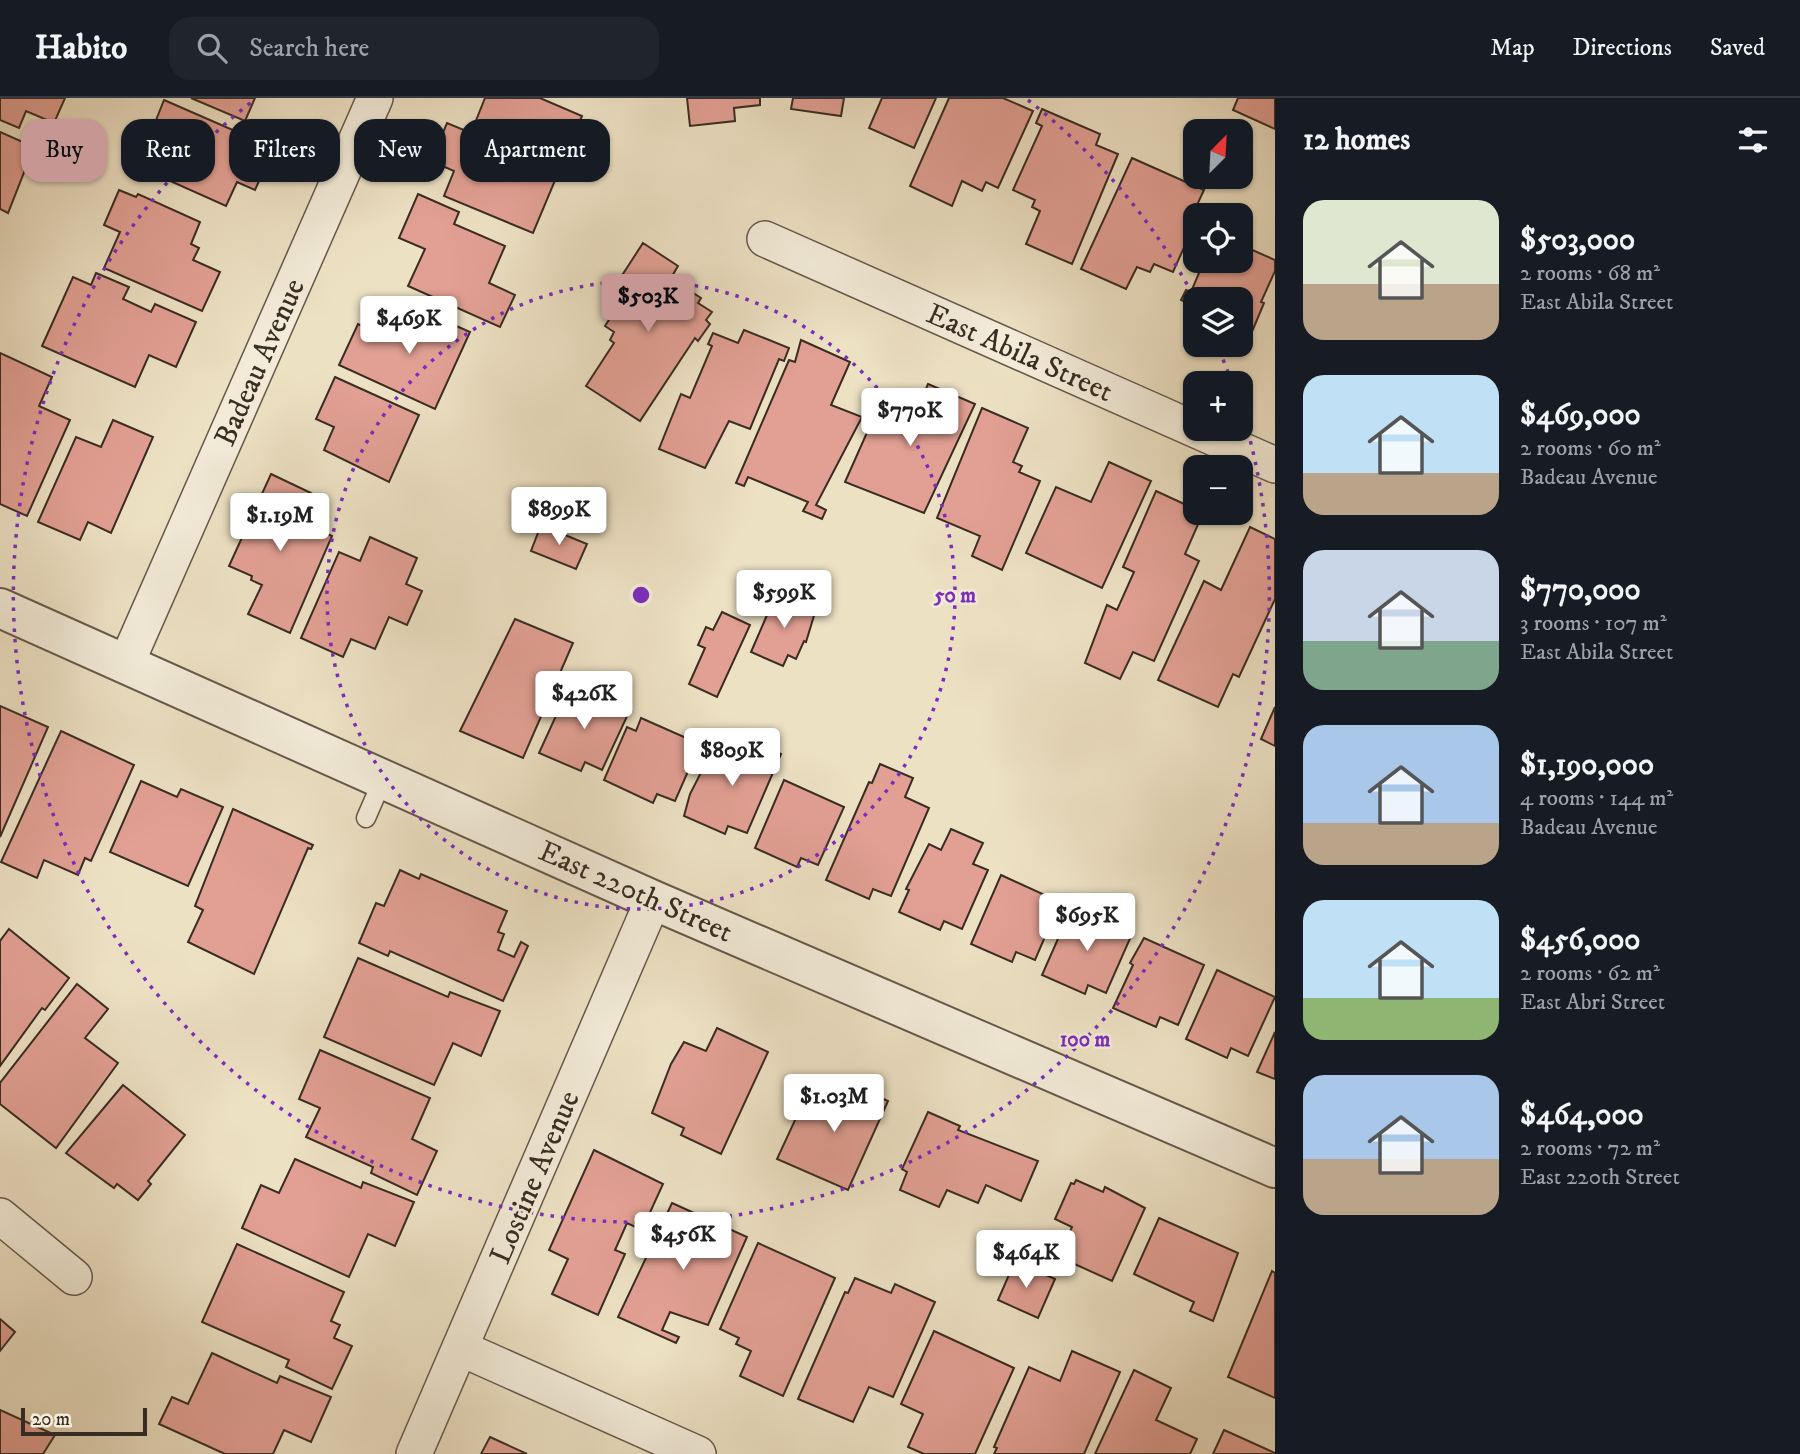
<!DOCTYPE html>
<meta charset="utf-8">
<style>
:root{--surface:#171b24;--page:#20242c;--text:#f1f3f6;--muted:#9ea1a6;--line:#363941;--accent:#c59692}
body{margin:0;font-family:"IM FELL DW Pica",serif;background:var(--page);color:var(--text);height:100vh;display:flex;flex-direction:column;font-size:26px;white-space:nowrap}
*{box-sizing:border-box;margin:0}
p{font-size:23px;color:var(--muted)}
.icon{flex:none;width:38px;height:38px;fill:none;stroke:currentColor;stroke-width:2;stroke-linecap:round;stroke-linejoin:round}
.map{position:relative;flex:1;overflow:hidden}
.panel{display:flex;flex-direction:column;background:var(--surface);width:525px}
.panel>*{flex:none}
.guide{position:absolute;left:21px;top:21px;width:665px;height:63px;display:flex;gap:14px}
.needle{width:46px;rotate:24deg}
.controls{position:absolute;left:1183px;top:21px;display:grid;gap:14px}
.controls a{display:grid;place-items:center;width:70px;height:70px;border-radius:14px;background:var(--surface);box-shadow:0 2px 5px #0004;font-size:35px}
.scale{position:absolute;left:21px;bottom:18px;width:126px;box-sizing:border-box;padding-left:7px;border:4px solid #392c23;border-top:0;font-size:19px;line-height:24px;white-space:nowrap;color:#392c23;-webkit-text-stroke:5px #f3ecd9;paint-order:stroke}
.price{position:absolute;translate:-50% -60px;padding:0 16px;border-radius:7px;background:#fff;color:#222;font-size:23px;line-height:46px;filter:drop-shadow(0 2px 4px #0008)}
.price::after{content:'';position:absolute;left:50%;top:42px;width:21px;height:16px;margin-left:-10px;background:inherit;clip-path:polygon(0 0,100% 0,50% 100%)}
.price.on{background:var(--accent);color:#111}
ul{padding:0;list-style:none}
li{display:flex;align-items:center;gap:21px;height:175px;padding:0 28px}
li span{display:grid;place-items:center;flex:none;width:196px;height:140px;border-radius:21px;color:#555}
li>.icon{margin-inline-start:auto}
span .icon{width:84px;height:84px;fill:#fffc;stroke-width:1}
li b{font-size:30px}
h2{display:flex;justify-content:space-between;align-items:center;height:84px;padding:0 28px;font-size:30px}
.tag{padding:0 24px;border-radius:21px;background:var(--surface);box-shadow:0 2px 5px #0004;font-size:24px;line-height:63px}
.tag.on{background:var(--accent);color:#111}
header{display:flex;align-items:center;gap:42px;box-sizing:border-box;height:98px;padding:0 35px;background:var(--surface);border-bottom:2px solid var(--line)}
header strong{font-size:33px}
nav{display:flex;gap:38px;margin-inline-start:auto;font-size:24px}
.search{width:490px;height:63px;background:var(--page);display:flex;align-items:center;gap:18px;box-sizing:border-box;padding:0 24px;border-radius:21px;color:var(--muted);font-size:26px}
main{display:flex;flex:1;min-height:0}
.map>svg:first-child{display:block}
.building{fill:#e2a094;stroke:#392c23;stroke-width:2}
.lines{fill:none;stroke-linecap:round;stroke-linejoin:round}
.service-casing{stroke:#66594b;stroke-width:21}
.minor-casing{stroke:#66594b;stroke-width:38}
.tertiary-casing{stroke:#66594b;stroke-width:42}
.service{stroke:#f3ecd9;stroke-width:18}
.minor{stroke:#f3ecd9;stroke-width:35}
.tertiary{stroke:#f3ecd9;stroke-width:38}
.ring{fill:none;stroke:#7b2cbf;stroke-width:3.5;stroke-dasharray:3.5 7}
.labels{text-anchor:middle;stroke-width:5;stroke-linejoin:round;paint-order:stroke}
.street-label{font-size:30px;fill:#392c23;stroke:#f3ecd9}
.centre{fill:#7b2cbf;stroke:#f3ecd9;stroke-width:3.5}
.ring-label{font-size:21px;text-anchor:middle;font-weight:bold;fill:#7b2cbf;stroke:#f3ecd9;stroke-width:5;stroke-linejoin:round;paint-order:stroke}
</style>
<header>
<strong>Habito</strong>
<div class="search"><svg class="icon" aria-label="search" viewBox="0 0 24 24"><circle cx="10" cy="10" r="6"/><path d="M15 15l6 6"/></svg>Search here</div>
<nav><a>Map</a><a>Directions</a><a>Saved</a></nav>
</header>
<main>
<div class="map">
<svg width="1275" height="1356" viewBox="0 0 1275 1356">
<rect width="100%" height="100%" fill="#ede1c4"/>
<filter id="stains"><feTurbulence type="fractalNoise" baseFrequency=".00286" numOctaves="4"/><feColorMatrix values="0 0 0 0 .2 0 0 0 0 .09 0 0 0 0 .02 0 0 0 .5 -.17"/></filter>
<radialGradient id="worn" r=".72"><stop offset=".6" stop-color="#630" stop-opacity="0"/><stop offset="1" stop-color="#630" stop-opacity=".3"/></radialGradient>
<g class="building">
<polygon points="0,0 65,0 54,25 26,13 19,30 0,22"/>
<polygon points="191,0 255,0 245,23"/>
<polygon points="485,0 540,0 582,18 533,135 444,98 454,73 431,63 447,25 471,35"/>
<polygon points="687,0 760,0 760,7 734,10 735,23 690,28"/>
<polygon points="793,0 844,0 841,18 791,11"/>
<polygon points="882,0 936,0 914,50 869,30"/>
<polygon points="949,0 1003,0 1033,13 998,90 986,84 982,93 962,83 952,108 910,88"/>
<polygon points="1238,0 1275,0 1275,31 1233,12"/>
<polygon points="164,2 274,50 255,92 237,84 226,108 159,78 160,75 139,65"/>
<polygon points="1042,11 1100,36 1096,47 1118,56 1072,166 1026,146 1040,113 1032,109 1035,102 1013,92 1042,28 1036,25"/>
<polygon points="0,34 34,49 8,115 0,111"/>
<polygon points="1132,60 1204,92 1196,109 1201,112 1195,117 1195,125 1173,174 1154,166 1150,174 1137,169 1126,191 1081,171"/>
<polygon points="119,92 136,99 138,96 200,124 191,146 199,150 193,162 220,174 202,213 104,170 120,134 104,127"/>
<polygon points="418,96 459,114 454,126 505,148 489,185 515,197 500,229 408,188 425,151 399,140"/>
<polygon points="643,145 678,168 668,185 684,195 687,191 701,200 698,205 712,214 706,222 710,226 698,243 695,240 640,323 586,288 614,245 610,242 614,234 605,228 630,190 619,182"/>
<polygon points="1241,147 1275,162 1275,173 1261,204 1264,205 1246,248 1241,245 1241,201 1195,201 1195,208 1181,202 1186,192 1191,194 1204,163 1241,163"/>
<polygon points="96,175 129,189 123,201 151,214 155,206 196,224 176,269 149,257 135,289 42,248 73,179 91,187"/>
<polygon points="409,207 470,234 435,311 339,267 358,226 386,239 389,231 397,234"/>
<polygon points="744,232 789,250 784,263 779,261 750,331 729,323 705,370 659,351 681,296 690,300 712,248 708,246 713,235 738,245"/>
<polygon points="801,242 850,264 831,307 862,319 816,407 826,412 822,421 803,413 808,404 748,379 744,388 736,385 789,262 795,264"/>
<polygon points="0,255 52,279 39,308 70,322 27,418 0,406"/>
<polygon points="335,279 419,317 389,384 324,352 334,329 316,321"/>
<polygon points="928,286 975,306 924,415 845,384 881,303 902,312 906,304 918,309"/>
<polygon points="982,310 1028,330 1013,364 1022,368 1019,374 1040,383 1002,472 972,458 980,438 937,420"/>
<polygon points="113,322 153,339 111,435 88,424 80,442 38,424 76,339 101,349"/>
<polygon points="1109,364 1151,383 1102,490 1026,455 1056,389 1091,404"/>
<polygon points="271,376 311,395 298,422 332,438 290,535 248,516 262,487 251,482 252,478 229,468"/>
<polygon points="1156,393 1195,411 1195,415 1203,415 1185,456 1199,463 1154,563 1133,554 1120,581 1085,565 1107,507 1117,512 1134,474 1123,469"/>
<polygon points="541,427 587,446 576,471 531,453"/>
<polygon points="1250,429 1275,441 1275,501 1239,579 1233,576 1218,609 1158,582 1204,483 1221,492"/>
<polygon points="370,439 417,460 406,486 422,493 407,527 389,519 375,551 351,541 343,559 301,540 339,454 360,463"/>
<polygon points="777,494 816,511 806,544 804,543 796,561 788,557 783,568 751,554"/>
<polygon points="722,514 750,527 717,599 689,586 705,550 698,547 706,529 713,532"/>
<polygon points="515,521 573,545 523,660 460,633"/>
<polygon points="570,587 629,614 602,672 585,664 581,673 539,655"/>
<polygon points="0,608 48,629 0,739"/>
<polygon points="1275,609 1275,648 1261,641"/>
<polygon points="641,620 700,646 675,703 657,696 653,705 604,682 627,629 636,633"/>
<polygon points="61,633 134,667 91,763 85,760 78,777 44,762 37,780 1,764"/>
<polygon points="747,641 781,656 747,735 728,728 725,736 684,718 690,696 713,651 743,664 744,659 741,658"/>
<polygon points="880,666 913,680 905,699 929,710 891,798 873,791 869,801 826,782 869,684 872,685"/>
<polygon points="784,682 844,709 818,767 801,760 797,769 755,750"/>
<polygon points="141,683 177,699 181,691 223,709 188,788 110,754"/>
<polygon points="233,711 313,747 311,751 308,750 254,876 188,844 203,812 195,808"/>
<polygon points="951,731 983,745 973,766 988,772 962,831 944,823 940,832 899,814 909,792 906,791 929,746 941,752"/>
<polygon points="400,772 419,781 421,776 507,813 498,834 504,836 498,852 514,859 521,844 528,848 503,903 390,853 388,858 359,845 376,805 384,808"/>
<polygon points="1001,777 1060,804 1035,862 1016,854 1012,864 971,846"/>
<polygon points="1072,809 1132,836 1106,895 1088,887 1085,896 1042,877"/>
<polygon points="9,831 69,880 45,912 42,910 0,968 0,843"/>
<polygon points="1144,840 1204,867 1178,927 1160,919 1156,929 1113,910 1133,867 1130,865"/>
<polygon points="358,860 448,899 450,894 500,913 481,958 453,945 434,987 324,939"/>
<polygon points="1217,872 1275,899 1248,958 1231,950 1227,960 1186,941"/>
<polygon points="77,886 108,911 85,940 118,965 56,1050 0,1006 0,985"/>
<polygon points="717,930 768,954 721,1056 681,1037 684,1030 652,1015 671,966 684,944 706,953"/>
<polygon points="1275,934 1275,981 1257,974"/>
<polygon points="320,952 430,1000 412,1041 437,1053 417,1097 371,1075 373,1069 306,1039 320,1010 299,1001"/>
<polygon points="835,979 888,1003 848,1092 777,1061 802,1007 819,1015"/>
<polygon points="123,987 185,1037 148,1083 151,1086 138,1102 117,1086 114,1090 66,1055"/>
<polygon points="928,1014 960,1028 958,1032 1038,1063 1021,1103 986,1087 978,1105 947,1092 939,1109 900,1092 907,1074 902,1071"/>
<polygon points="594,1052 663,1086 642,1132 627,1125 615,1152 625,1156 598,1217 552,1196 568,1161 549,1152"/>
<polygon points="295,1061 361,1090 363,1084 414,1104 395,1148 368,1136 349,1179 242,1130 261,1087 279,1095"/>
<polygon points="1076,1082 1103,1094 1105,1089 1145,1110 1112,1183 1059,1159 1072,1129 1055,1121 1071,1085 1074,1086"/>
<polygon points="672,1105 747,1139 708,1227 670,1214 662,1232 679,1239 676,1245 618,1219"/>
<polygon points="1159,1120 1238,1155 1213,1223 1190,1213 1194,1204 1134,1176"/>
<polygon points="758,1145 835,1180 783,1298 740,1278 751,1253 736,1246 739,1240 720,1231"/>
<polygon points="237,1146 344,1194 331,1223 340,1227 334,1240 352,1248 332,1291 286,1269 289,1262 202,1224"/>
<polygon points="1015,1163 1055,1181 1038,1220 998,1202"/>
<polygon points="1272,1173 1275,1175 1275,1300 1228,1279"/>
<polygon points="855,1180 891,1195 895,1186 935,1204 893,1299 869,1289 853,1324 798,1301 845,1194 848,1195"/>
<polygon points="0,1221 15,1234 0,1253"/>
<polygon points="934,1233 1014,1270 975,1356 924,1356 908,1349 923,1316 901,1306"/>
<polygon points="1072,1253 1120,1274 1084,1356 994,1356 997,1350 994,1349 1029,1269 1060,1283"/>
<polygon points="212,1255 277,1285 280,1278 331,1299 311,1344 284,1332 273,1356 225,1356 159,1326 172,1299 188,1306"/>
<polygon points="1134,1272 1171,1290 1156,1322 1197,1341 1190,1356 1095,1356"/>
<polygon points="0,1312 55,1337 43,1356 0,1356"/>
<polygon points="1224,1332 1275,1355 1275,1356 1213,1356"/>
<polygon points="490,1339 527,1356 481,1356"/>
</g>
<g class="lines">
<defs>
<polyline id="service" points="366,720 383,681"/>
<g id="minor">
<polyline points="765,141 1275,367"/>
<polyline points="126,566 375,0"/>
<polyline points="0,1118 74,1179"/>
<polyline points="460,1250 698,1356"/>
<polyline points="414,1356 653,802"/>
</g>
<polyline id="tertiary" points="0,510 653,802 1275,1070"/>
</defs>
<use href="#service" class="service-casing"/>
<use href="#minor" class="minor-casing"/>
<use href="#tertiary" class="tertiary-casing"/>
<use href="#service" class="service"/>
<use href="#minor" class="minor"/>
<use href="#tertiary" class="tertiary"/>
</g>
<g class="ring">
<circle cx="641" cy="497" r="314"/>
<path d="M1028 2A628 628 0 0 1 1193 197M1219 252A628 628 0 0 1 1231 282M1242 313A628 628 0 1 1 254 2"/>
</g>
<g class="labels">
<g class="street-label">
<text transform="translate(1020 254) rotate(24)" y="10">East Abila Street</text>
<text transform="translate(259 264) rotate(-66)" y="10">Badeau Avenue</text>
<text transform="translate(636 793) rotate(24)" y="10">East 220th Street</text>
<text transform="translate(534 1079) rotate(-67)" y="10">Lostine Avenue</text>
</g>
</g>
<circle cx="641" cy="497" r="10" class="centre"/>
<g class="ring-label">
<text x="955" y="504">50 m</text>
<text x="1085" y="948">100 m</text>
</g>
<rect width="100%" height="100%" filter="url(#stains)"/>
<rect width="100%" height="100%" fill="url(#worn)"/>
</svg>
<div class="controls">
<a><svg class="needle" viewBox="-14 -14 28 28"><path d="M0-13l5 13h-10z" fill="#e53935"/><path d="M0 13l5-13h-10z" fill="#9ea1a6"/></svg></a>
<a><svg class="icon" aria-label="locate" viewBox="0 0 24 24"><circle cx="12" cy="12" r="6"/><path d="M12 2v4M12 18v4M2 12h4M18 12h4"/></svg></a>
<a><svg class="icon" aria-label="layers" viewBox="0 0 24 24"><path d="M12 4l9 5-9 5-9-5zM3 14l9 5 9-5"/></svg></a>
<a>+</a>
<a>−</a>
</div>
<div class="scale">20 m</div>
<b class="price on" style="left:648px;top:236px">$503K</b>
<b class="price" style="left:409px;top:258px">$469K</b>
<b class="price" style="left:910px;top:350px">$770K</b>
<b class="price" style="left:559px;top:449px">$899K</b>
<b class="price" style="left:280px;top:455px">$1.19M</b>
<b class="price" style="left:784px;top:532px">$599K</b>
<b class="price" style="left:584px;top:633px">$426K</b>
<b class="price" style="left:732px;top:690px">$809K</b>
<b class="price" style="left:1087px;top:855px">$695K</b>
<b class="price" style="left:834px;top:1036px">$1.03M</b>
<b class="price" style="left:683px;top:1174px">$456K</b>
<b class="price" style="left:1026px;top:1192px">$464K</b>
<div class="guide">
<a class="tag on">Buy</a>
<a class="tag">Rent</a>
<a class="tag">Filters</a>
<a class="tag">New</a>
<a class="tag">Apartment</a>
</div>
</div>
<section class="panel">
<h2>12 homes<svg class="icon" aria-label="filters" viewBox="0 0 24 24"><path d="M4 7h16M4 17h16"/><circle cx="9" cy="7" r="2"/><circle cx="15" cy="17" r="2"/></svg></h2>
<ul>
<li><span style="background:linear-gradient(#dfe7d0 60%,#b9a48a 0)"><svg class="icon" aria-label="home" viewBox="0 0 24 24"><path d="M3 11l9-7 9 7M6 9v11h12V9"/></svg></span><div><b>$503,000</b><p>2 rooms · 68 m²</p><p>East Abila Street</p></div></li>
<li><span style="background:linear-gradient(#bfe0f5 70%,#b9a48a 0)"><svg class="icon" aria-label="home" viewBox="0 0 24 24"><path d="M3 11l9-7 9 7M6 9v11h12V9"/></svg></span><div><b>$469,000</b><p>2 rooms · 60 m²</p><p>Badeau Avenue</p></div></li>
<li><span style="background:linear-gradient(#c9d6e8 65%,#7fa58c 0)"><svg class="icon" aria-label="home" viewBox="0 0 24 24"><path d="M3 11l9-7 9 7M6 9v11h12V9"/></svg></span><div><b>$770,000</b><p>3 rooms · 107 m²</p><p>East Abila Street</p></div></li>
<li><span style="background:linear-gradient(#a9c7e8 70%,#b9a48a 0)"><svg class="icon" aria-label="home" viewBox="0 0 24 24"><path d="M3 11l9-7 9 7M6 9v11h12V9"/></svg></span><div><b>$1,190,000</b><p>4 rooms · 144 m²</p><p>Badeau Avenue</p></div></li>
<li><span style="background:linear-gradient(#bfe0f5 70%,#8fb573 0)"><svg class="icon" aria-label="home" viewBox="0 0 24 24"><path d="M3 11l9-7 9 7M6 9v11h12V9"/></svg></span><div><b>$456,000</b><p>2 rooms · 62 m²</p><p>East Abri Street</p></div></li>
<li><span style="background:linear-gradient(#a9c7e8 60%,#b9a48a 0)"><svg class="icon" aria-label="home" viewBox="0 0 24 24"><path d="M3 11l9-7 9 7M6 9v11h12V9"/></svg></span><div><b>$464,000</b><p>2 rooms · 72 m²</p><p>East 220th Street</p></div></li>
</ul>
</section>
</main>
